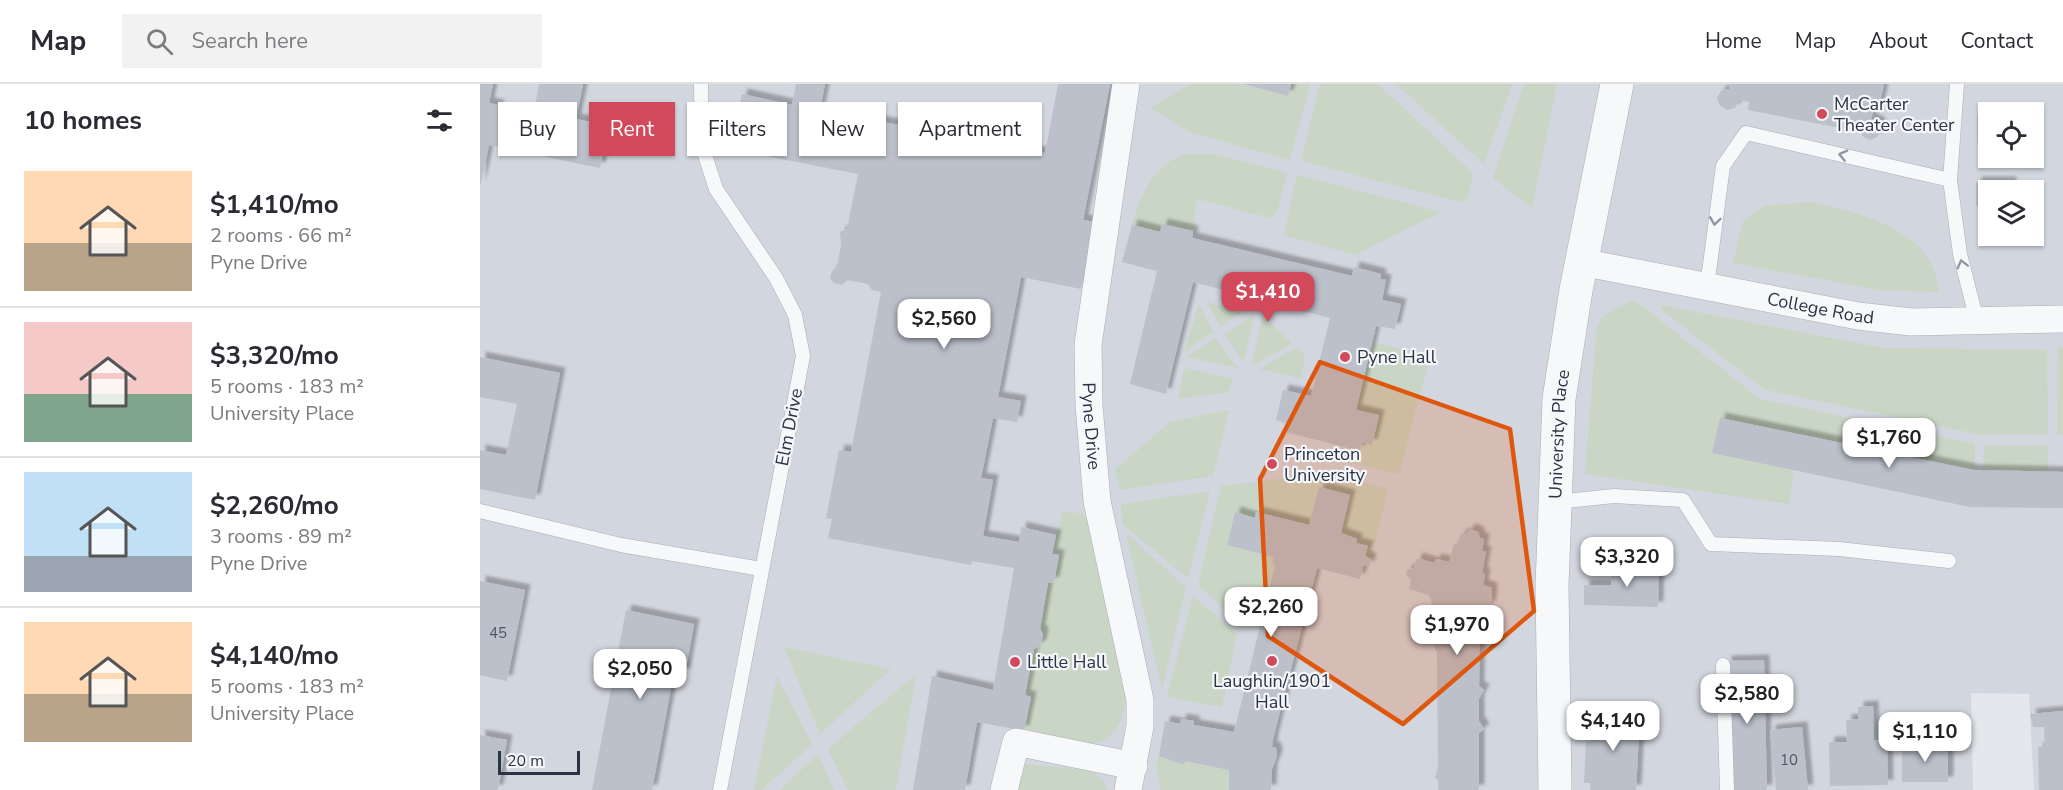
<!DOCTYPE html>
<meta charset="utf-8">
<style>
:root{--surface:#fff;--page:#f2f2f3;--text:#2b2b33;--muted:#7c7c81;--line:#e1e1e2;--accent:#d1495b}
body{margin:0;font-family:"Nunito Sans",sans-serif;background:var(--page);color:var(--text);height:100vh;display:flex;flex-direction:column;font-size:22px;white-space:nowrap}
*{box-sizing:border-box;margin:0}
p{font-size:20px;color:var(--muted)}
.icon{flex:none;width:33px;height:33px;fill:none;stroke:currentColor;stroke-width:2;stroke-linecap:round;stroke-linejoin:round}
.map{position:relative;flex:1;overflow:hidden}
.sheet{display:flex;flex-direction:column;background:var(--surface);width:480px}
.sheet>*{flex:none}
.banner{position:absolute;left:18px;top:18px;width:570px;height:54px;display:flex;gap:12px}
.tools{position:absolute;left:1498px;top:18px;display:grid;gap:12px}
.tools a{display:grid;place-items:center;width:66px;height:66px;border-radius:0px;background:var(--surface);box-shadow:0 2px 4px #0004;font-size:30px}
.scale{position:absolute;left:18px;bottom:15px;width:82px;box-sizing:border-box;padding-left:6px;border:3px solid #2b3445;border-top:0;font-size:16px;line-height:21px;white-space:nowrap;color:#2b3445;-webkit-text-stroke:4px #f4f6f9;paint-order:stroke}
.price{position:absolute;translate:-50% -51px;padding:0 14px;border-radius:12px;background:#fff;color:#222;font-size:20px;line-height:39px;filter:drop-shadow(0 2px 3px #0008)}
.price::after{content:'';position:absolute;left:50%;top:36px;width:18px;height:14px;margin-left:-9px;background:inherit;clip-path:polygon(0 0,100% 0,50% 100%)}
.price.current{background:var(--accent);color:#fff}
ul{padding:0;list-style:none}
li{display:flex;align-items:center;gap:18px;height:150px;padding:0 24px}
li+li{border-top:2px solid var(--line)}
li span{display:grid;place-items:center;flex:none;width:168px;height:120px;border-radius:0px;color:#555}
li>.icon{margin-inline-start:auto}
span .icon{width:72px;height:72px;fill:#fffc;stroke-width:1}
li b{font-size:26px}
h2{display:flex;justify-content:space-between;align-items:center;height:72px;padding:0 24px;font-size:26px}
.chip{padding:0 21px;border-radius:0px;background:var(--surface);box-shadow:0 2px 4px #0004;font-size:21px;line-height:54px}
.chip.current{background:var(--accent);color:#fff}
header{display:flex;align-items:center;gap:36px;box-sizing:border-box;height:84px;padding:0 30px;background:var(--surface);border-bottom:2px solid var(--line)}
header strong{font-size:28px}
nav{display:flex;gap:33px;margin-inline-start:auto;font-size:21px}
.search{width:420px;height:54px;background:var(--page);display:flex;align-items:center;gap:15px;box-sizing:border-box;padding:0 21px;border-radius:0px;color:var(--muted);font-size:22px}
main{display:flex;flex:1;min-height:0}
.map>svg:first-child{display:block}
.built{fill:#d2d6de;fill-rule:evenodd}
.green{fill:#c9d6c5}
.building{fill:#bbc0ca;filter:url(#shadow)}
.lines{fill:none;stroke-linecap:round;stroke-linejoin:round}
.service-casing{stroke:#a9aeb7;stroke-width:15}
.minor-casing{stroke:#a9aeb7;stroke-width:28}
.tertiary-casing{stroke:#a9aeb7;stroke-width:34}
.service{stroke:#f7f8fa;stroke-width:14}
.minor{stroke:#f7f8fa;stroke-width:27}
.tertiary{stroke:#f7f8fa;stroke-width:33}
.oneway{stroke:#9196a0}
.marked{fill:#df570f;fill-opacity:0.2;stroke:#df570f;stroke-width:4.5;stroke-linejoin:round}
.poi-dot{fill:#d1495b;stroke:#f4f6f9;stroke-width:2}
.labels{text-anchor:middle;stroke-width:4.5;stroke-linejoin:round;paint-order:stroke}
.number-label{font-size:15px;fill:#4f5766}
.poi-label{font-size:18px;fill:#2b3445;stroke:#f4f6f9;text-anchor:start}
.street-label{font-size:18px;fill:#2b3445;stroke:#f4f6f9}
</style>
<header>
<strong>Map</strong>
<div class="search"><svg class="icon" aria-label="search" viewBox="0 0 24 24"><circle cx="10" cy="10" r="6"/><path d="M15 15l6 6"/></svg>Search here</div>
<nav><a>Home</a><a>Map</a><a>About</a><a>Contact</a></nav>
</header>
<main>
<section class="sheet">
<h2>10 homes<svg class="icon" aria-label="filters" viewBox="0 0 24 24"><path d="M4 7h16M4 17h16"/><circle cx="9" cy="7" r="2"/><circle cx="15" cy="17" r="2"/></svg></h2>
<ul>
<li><span style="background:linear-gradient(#ffd9b3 60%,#b9a48a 0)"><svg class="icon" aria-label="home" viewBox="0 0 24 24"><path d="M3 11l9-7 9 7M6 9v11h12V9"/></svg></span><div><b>$1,410/mo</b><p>2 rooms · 66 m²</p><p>Pyne Drive</p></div></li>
<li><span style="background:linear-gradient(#f6c9c9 60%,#7fa58c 0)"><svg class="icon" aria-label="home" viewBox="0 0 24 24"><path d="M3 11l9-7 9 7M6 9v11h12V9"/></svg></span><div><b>$3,320/mo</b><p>5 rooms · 183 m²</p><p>University Place</p></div></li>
<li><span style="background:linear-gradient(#bfe0f5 70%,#9aa5b1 0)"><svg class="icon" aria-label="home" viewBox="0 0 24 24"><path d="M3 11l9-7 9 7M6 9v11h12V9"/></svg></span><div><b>$2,260/mo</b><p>3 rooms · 89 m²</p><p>Pyne Drive</p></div></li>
<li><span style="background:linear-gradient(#ffd9b3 60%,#b9a48a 0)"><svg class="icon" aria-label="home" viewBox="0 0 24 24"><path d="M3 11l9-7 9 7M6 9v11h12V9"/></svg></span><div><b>$4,140/mo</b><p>5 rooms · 183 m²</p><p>University Place</p></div></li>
</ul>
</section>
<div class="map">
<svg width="1583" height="706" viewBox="0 0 1583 706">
<defs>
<filter id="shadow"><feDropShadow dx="5.5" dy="-5.5" stdDeviation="1.5" flood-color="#0004"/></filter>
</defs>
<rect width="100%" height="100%" fill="#e4e7ec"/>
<path class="built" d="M 0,0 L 1583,0 L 1583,706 L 1554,706 L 1549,610 L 1491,609 L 1493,706 L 0,706 ZM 1509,28 L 1554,28 L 1554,74 L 1509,74 ZM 1509,106 L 1554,106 L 1554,152 L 1509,152 Z"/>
<g class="green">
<polygon points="711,0 760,0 808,12 811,0 830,0 810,76 712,49 671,24"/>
<polygon points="840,0 898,0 993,89 988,113 981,118 821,77"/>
<polygon points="916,0 1032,0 1004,80"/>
<polygon points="1044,0 1077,0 1052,124 1013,94"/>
<path d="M 735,70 L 807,89 L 798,126 L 790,134 L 717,115 L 713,147 L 682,140 L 680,148 L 652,141 C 659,115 672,82 701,72 C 710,69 724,71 735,70 Z"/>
<polygon points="817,91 961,128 875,171 804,151"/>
<path d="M 1329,118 C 1377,127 1458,147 1458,208 L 1399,206 L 1253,179 L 1263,137 L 1284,122 Z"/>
<polygon points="1150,217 1157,218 1280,315 1421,345 1417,371 1314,386 1309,420 1105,390 1117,241 1124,232"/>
<polygon points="727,218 763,227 741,243"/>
<polygon points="719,220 733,248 704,268"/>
<polygon points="1180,221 1404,264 1567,266 1568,350 1502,351 1285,306 1183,227"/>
<polygon points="774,231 764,279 745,250"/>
<polygon points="783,232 812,259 771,283"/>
<polygon points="735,254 758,284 706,273"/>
<polygon points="893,258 950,272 919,390 853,375 856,360 880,367 882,358 892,360 899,331 876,326"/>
<polygon points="817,263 825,271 821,295 779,285"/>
<polygon points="1578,263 1583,263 1583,350 1577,352"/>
<polygon points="704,284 753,295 748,308 698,315"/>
<polygon points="749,326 733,392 640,406 635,385 690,338"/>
<polygon points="1429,346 1495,360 1494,386 1429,373"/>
<polygon points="1505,361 1568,361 1568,388 1503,386"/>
<polygon points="845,389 908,405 891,475 885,472 888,462 876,459 877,455 861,449 870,411 839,403 829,441 777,428 775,434 755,429 747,461 794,473 795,481 780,545 764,543 718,501 741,402"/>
<polygon points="730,407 708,494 643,441 641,420"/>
<path d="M 590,427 L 604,431 L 608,441 L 646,617 C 634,681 592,656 544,647 L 551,613 L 545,611 L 554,565 L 561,561 L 563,550 L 560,545 L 568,499 L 574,498 L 579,472 L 572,470 L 582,429 Z"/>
<polygon points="646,449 706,503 682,606"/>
<polygon points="713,512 757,550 742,623 687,613"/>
<polygon points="304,563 411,585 340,650"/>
<polygon points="436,590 416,706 368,706 348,665"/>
<polygon points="297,592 332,660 282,706 274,706"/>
<polygon points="338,670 354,706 300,706"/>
<polygon points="679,672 704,681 705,677 749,686 749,706 681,706 676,682"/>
<polygon points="543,680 610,686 622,696 628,706 529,706"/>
</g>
<g class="building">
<polygon points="0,0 13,0 9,19 19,21 17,29 25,31 24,34 36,36 41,31 46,33 49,39 65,42 68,31 54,28 59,0 103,0 96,35 129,42 120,84 9,61 0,103"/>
<polygon points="316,0 345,0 340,26 565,69 578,0 630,0 603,136 614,138 601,205 541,193 518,313 541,317 537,338 513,334 501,394 513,396 503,452 539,458 541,443 576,451 572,470 579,471 574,498 568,499 560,545 563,550 561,561 554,565 545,611 551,613 544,647 497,638 485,706 433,706 452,592 513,606 534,484 492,477 491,481 348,454 352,435 346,434 359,366 371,368 401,208 392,206 388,200 368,196 362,201 354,199 350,194 352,187 357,183 361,161 360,148 367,145 378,90 251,65 262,10 312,21"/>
<polygon points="763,0 811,0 808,12"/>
<polygon points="1250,0 1404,0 1399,22 1395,21 1391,35 1399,38 1401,46 1397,53 1390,56 1382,52 1382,41 1371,39 1370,46 1268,26 1269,18 1259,16 1255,24 1247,26 1240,22 1237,14 1241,7 1249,5"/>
<rect x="1497" y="32" width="12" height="27"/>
<polygon points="1496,98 1531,98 1531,106 1509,106 1509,122 1496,122"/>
<polygon points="682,140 713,147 712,154 872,192 874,183 901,190 900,195 906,196 902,216 921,220 915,245 896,242 876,326 899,331 892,361 882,358 880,367 806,348 808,340 796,336 803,306 831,312 850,234 713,198 686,310 650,300 677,187 642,178 652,141 680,148"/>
<polygon points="0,273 80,289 55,416 0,405 0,366 26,371 37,320 0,313"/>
<polygon points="1240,334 1494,386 1583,388 1583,424 1490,423 1232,369"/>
<polygon points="839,403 870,411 861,449 877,455 876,459 888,462 885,472 891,475 889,482 883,482 880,495 837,484 793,655 792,663 796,664 797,672 792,685 791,706 749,706 749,686 705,677 704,681 679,672 685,637 700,640 701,635 714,637 714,641 754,648 795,481 792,480 794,473 747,461 755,428 775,434 776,428 829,441"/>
<polygon points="990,445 998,448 1000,454 1004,455 1002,467 1006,468 1002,489 1005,490 1003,501 1012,504 1011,521 1007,523 1004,533 1000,532 999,602 1004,606 999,615 999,637 1004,645 999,649 999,706 958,706 958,696 955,694 958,683 957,567 955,566 954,557 958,556 957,522 952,520 949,511 929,505 931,495 926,491 927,486 934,484 937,474 954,479 956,475 969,478 974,460 977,461 981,450 986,450"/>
<polygon points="1132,480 1179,482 1178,523 1104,521 1104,501 1131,501"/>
<polygon points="0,497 45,506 27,597 0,591"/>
<polygon points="146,526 214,540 205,590 194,588 172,706 112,706"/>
<polygon points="1284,576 1287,706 1249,706 1246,577"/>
<polygon points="1393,622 1394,656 1407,656 1408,701 1350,702 1349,658 1367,658 1366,636 1378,635 1378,623"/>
<polygon points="1114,627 1160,629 1156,706 1110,706 1110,699 1104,699 1106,657 1113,657"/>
<polygon points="1583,627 1583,706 1559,706 1558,663 1565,663 1564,643 1553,643 1550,630"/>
<polygon points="1322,643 1328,706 1296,706 1290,646"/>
<polygon points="0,651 27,656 18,706 0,706"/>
<rect x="1422" y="660" width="46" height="38"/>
</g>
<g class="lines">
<defs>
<g id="service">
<polyline points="221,0 222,62 236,105 296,194 315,231 323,272 240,706"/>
<polyline points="1470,96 1477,0"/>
<polyline points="1227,203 1243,82 1266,49 1470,96 1480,170 1497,237"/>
<polyline points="1076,418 1134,412 1203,416 1231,460 1359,465 1469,477"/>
<polyline points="0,427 141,461 281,485"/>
<polyline points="1243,581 1247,706"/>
</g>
<g id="minor">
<path id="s1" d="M 646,0 L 608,261 L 609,321 L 617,417 L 660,616 L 660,642 L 648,706"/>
<path id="s2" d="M 1101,178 L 1378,232 L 1431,238 L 1583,235"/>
<polyline points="524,706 536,658 654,682"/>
</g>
<g id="tertiary">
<path id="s3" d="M 1075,706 L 1072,502 L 1079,315 L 1096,206 L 1137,0"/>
</g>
</defs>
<use href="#service" class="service-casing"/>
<use href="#minor" class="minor-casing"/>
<use href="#tertiary" class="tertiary-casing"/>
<use href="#service" class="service"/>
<use href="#minor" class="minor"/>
<use href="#tertiary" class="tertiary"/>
</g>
<defs><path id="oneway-chevron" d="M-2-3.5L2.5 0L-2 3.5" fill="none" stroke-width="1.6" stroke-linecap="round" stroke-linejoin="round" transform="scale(1.5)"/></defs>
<g class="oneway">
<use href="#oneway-chevron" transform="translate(1363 71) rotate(-167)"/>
<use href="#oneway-chevron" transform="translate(1235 137) rotate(98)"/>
<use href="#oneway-chevron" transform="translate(1482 180) rotate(-104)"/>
</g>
<path class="marked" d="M 840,278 L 1030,345 L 1054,527 L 923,640 L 788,552 L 780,395 Z"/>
<g class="poi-dot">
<circle cx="1342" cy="30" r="6"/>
<circle cx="865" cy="273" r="6"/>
<circle cx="792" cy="380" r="6"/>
<circle cx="792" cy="577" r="6"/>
<circle cx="535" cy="578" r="6"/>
</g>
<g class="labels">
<g class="number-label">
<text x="18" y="554">45</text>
<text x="1309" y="681">10</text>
</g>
<g class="poi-label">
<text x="1354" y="26">McCarter<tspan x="1354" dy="21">Theater Center</tspan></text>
<text x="877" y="279">Pyne Hall</text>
<text x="804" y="376">Princeton<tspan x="804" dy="21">University</tspan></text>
<text x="547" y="584">Little Hall</text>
<text x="792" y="603" text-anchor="middle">Laughlin/1901<tspan x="792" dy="21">Hall</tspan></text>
</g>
<g class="street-label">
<text dy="6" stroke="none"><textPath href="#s2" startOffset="244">College Road</textPath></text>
<text dy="6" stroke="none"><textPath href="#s1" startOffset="345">Pyne Drive</textPath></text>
<text transform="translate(309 343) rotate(-79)" y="6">Elm Drive</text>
<text dy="6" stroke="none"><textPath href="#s3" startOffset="356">University Place</textPath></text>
</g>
</g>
</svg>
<div class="tools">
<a><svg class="icon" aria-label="locate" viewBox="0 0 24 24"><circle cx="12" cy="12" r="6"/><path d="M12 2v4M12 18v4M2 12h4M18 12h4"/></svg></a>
<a><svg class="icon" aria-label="layers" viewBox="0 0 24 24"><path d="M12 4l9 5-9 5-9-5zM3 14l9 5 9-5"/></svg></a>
</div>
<div class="scale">20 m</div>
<b class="price current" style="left:788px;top:239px">$1,410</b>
<b class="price" style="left:464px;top:266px">$2,560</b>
<b class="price" style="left:1409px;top:385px">$1,760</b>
<b class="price" style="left:1147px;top:504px">$3,320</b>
<b class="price" style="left:791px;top:554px">$2,260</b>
<b class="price" style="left:977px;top:572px">$1,970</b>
<b class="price" style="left:160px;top:616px">$2,050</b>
<b class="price" style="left:1267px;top:641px">$2,580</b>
<b class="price" style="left:1133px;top:668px">$4,140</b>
<b class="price" style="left:1445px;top:679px">$1,110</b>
<div class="banner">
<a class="chip">Buy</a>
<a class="chip current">Rent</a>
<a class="chip">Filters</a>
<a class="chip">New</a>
<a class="chip">Apartment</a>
</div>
</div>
</main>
